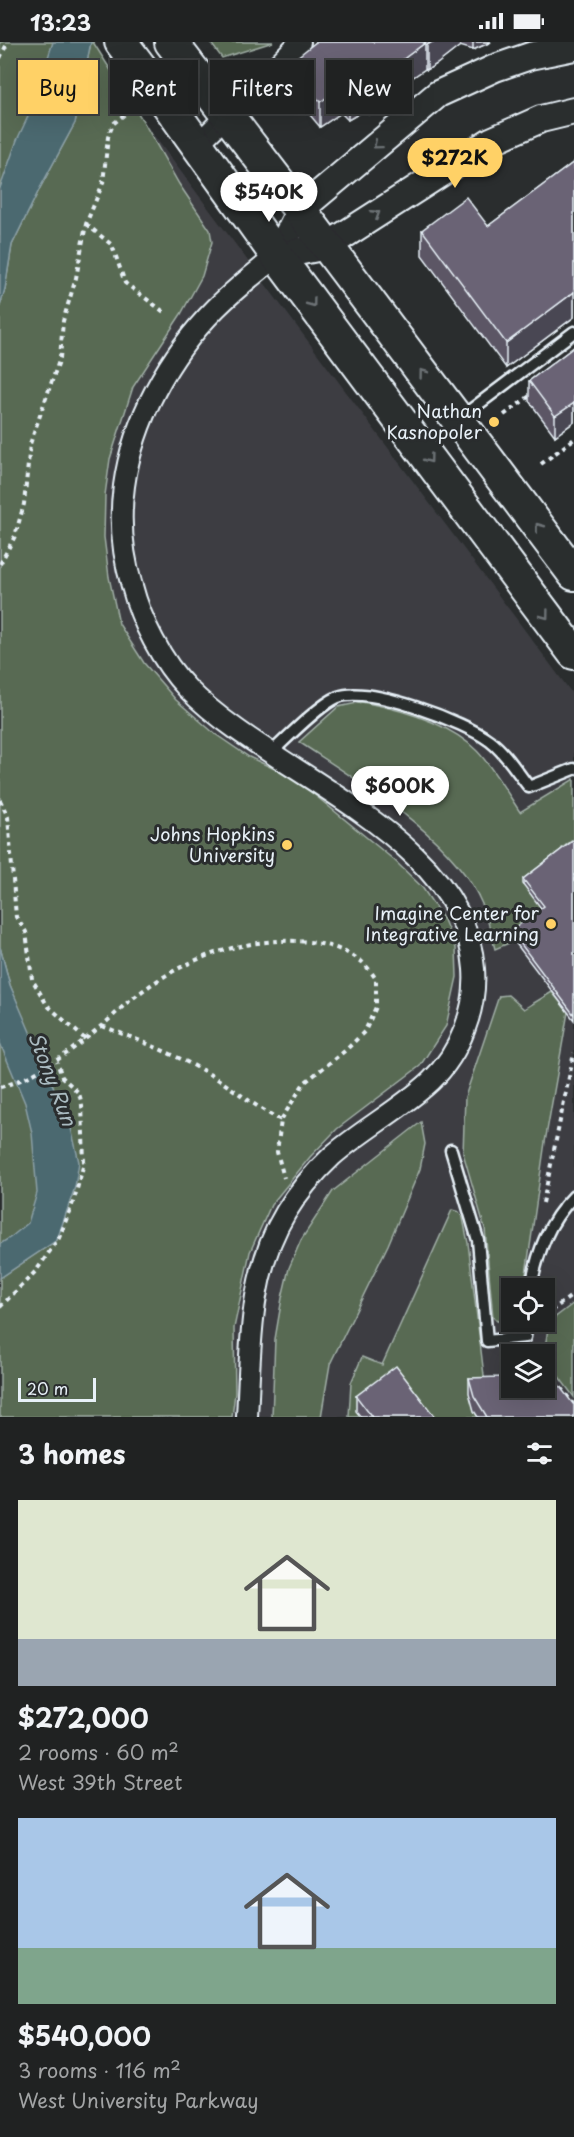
<!DOCTYPE html>
<meta charset="utf-8">
<style>
:root{--surface:#202222;--page:#282a2a;--text:#f1f3f6;--muted:#a2a4a5;--line:#3d3f40;--accent:#ffd166}
body{margin:0;font-family:"Playpen Sans",sans-serif;background:var(--page);color:var(--text);height:100vh;display:flex;flex-direction:column;font-size:22px;white-space:nowrap}
*{box-sizing:border-box;margin:0}
p{font-size:20px;color:var(--muted)}
.icon{flex:none;width:33px;height:33px;fill:none;stroke:currentColor;stroke-width:2;stroke-linecap:round;stroke-linejoin:round}
.map{position:relative;height:1375px;overflow:hidden}
.sheet{display:flex;flex-direction:column;background:var(--surface);flex:1}
.sheet>*{flex:none}
.top-card{position:absolute;left:18px;top:18px;width:538px;height:54px;display:flex;gap:12px}
.buttons{position:absolute;left:501px;top:1236px;display:grid;gap:12px}
.buttons a{display:grid;place-items:center;width:54px;height:54px;border-radius:0px;background:var(--surface);box-shadow:0 6px 24px #0002,0 0 0 2px var(--line);font-size:30px}
.scale{position:absolute;left:18px;bottom:15px;width:78px;box-sizing:border-box;padding-left:6px;border:3px solid #e8f1f8;border-top:0;font-size:16px;line-height:21px;white-space:nowrap;color:#e8f1f8;-webkit-text-stroke:4px #2a2d2e;paint-order:stroke}
.price{position:absolute;translate:-50% -51px;padding:0 14px;border-radius:21px;background:#fff;color:#222;font-size:20px;line-height:39px;filter:drop-shadow(0 2px 3px #0008)}
.price::after{content:'';position:absolute;left:50%;top:36px;width:18px;height:14px;margin-left:-9px;background:inherit;clip-path:polygon(0 0,100% 0,50% 100%)}
.price.current{background:var(--accent);color:#111}
ul{padding:0;list-style:none}
li{display:grid;align-content:center;gap:12px;height:318px;padding:0 18px}
li span{display:grid;place-items:center;height:186px;border-radius:0px;color:#555}
li>.icon{margin-inline-start:auto}
span .icon{width:108px;height:108px;fill:#fffc;stroke-width:1}
li b{font-size:26px}
h2{display:flex;justify-content:space-between;align-items:center;height:72px;padding:0 18px;font-size:26px}
.tag{padding:0 21px;border-radius:0px;background:var(--surface);box-shadow:0 6px 24px #0002,0 0 0 2px var(--line);font-size:21px;line-height:54px}
.tag.current{background:var(--accent);color:#111}
.status{display:flex;justify-content:space-between;align-items:center;height:42px;padding:0 30px;background:var(--surface);direction:ltr}
.status svg{height:16px;fill:currentColor}
.map>svg:first-child{display:block}
.built{fill:#3d3e43;fill-rule:evenodd}
.green{fill:#596a53;stroke:#a0aea6;stroke-width:1.5}
.water{fill:#4c696f;stroke:#8a9fa6;stroke-width:1.5}
.lines{fill:none;stroke-linecap:round;stroke-linejoin:round}
.service-casing{stroke:#e8f1f8;stroke-width:15}
.minor-casing{stroke:#e8f1f8;stroke-width:24}
.tertiary-casing{stroke:#e8f1f8;stroke-width:30}
.primary-casing{stroke:#e8f1f8;stroke-width:36}
.path{stroke:#e8f1f8;stroke-width:4;stroke-dasharray:4.5 4.5;stroke-linecap:butt}
.service{stroke:#2a2d2e;stroke-width:10}
.minor{stroke:#2a2d2e;stroke-width:20}
.tertiary{stroke:#2a2d2e;stroke-width:26}
.primary{stroke:#2a2d2e;stroke-width:32}
.wall{fill:#5b5665;stroke:#e8f1f8;stroke-width:1.5}
.shaded-wall{fill:#4a4652;stroke:#e8f1f8;stroke-width:1.5}
.building{fill:#6a6475;stroke:#e8f1f8;stroke-width:1.5}
.oneway{stroke:#6c7275}
.poi-dot{fill:#ffd166;stroke:#2a2d2e;stroke-width:2}
.labels{text-anchor:middle;stroke-width:6;stroke-linejoin:round;paint-order:stroke}
.poi-label{font-size:18px;fill:#e8f1f8;stroke:#2a2d2e;text-anchor:end}
.water-label{font-size:20px;font-style:italic;fill:#aabbc1;stroke:#2a2d2e}
</style>
<div class="status"><b>13:23</b><svg viewBox="0 0 49 12"><path d="M0 12V9h3v3zM5 12V6h3v6zM10 12V3h3v9zM15 12V0h3v12zM26 1h20v11H26zM47 4h2v5h-2z"/></svg></div>
<div class="map">
<svg width="574" height="1375" viewBox="0 0 574 1375">
<rect width="100%" height="100%" fill="#2a2d2e"/>
<filter id="ink" filterUnits="userSpaceOnUse"><feTurbulence type="fractalNoise" baseFrequency=".0167" numOctaves="2"/><feDisplacementMap in="SourceGraphic" scale="12" xChannelSelector="R" yChannelSelector="G"/><feConvolveMatrix kernelMatrix="1 2 1 2 8 2 1 2 1" color-interpolation-filters="sRGB"/></filter>
<g filter="url(#ink)">
<path class="built" d="M 67,0 L 93,0 L 143,79 L 574,654 L 574,1375 L 0,1375 L 0,193 ZM 512,1246 L 544,1246 L 544,1280 L 512,1280 ZM 512,1312 L 544,1312 L 544,1346 L 512,1346 Z"/>
<g class="green">
<polygon points="0,0 67,0 0,193"/>
<polygon points="91,0 93,0 143,79 179,142 210,188 212,200 202,234 181,272 133,345 110,417 105,453 104,495 109,535 119,582 144,621 176,658 215,692 249,715 294,736 394,818 422,845 444,878 456,906 457,935 446,984 420,1024 337,1087 310,1115 271,1163 250,1210 234,1286 235,1351 232,1375 0,1375 0,1236 57,1198 60,1186 33,1000 10,943 0,905 0,264 5,247 12,203 40,146 75,81"/>
<polygon points="210,0 273,0 222,16"/>
<path d="M 362,660 C 399,667 450,681 477,709 C 491,723 508,752 520,770 L 574,737 L 574,797 L 562,806 L 566,810 L 544,869 L 511,894 L 514,899 L 495,907 C 491,892 488,876 482,862 C 454,795 358,739 299,700 L 338,665 Z"/>
<polygon points="552,950 568,970 545,1100 524,1246 512,1246 511,1279 497,1279 493,1275 485,1187 463,1111 465,1055 499,954 508,953 524,967"/>
<polygon points="0,953 59,1157 0,1218"/>
<polygon points="421,1080 425,1102 420,1127 388,1203 330,1322 321,1375 272,1375 275,1297 282,1256 289,1226 301,1198 333,1149"/>
<polygon points="452,1168 459,1170 463,1176 468,1201 486,1350 471,1351 474,1369 478,1375 424,1375 357,1369 361,1375 349,1375 351,1341 362,1315 382,1323"/>
<polygon points="574,1261 574,1355 545,1316 544,1312 549,1280"/>
</g>
<g class="water">
<polygon points="53,0 91,0 75,81 40,146 12,203 5,247 0,264 0,146 17,98 31,68"/>
<polygon points="0,905 10,943 71,1086 79,1120 75,1145 57,1198 0,1236 0,1202 11,1195 28,1181 37,1151 32,1091 25,1061 0,1001"/>
</g>
<g class="lines">
<defs>
<g id="service">
<polyline points="460,376 574,290"/>
<path d="M 271,711 C 287,696 319,663 338,655 C 369,643 465,680 490,699 C 506,711 517,730 529,745 L 574,727"/>
<polyline points="451,1108 478,1198 487,1299 525,1295 527,1280"/>
<path d="M 531,1246 C 537,1211 548,1180 574,1154"/>
</g>
<g id="minor">
<polyline points="197,103 300,0"/>
<path d="M 247,1375 C 251,1305 248,1232 286,1170 C 298,1150 315,1130 332,1114 C 363,1087 401,1067 431,1039 C 460,1011 477,967 474,927 C 465,792 271,733 187,646 C 162,620 141,579 132,544 C 122,511 119,479 124,444 C 133,378 169,313 216,266 C 235,247 255,231 277,214"/>
</g>
<g id="tertiary">
<polyline points="277,214 300,168 438,52 495,26 530,14 574,5"/>
<polyline points="277,214 327,204 491,99 541,77 574,69"/>
</g>
<g id="primary">
<polyline points="121,0 162,54 277,214 574,611"/>
<polyline points="171,0 300,168 574,532"/>
</g>
</defs>
<use href="#service" class="service-casing"/>
<use href="#minor" class="minor-casing"/>
<use href="#tertiary" class="tertiary-casing"/>
<use href="#primary" class="primary-casing"/>
<g class="path">
<polyline points="0,16 8,0"/>
<polyline points="86,182 112,203 125,241 164,270"/>
<polyline points="504,373 531,353"/>
<polyline points="541,422 574,397"/>
<polyline points="0,522 15,494 24,462 30,402 60,316 63,279 76,236 86,182 103,141 108,95 113,82 131,67"/>
<polyline points="0,758 8,775 16,875 26,890 32,937 47,963 85,997"/>
<path d="M 102,984 C 142,999 182,1015 219,1038 C 241,1052 257,1066 281,1078"/>
<path d="M 0,1045 C 40,1034 70,1010 101,984 C 112,976 121,965 132,957 C 174,923 224,902 278,899 C 305,898 334,901 358,917 C 365,921 371,930 376,937 L 376,965 L 365,989 L 346,1008 L 304,1041 L 281,1078 L 277,1110 L 284,1136"/>
<polyline points="543,1161 574,1011"/>
<polyline points="0,1265 36,1229 59,1196 74,1158 84,1121 82,1063 79,1051 62,1035 57,1020"/>
<polyline points="544,1274 574,1252"/>
<polyline points="544,1324 574,1363"/>
</g>
<use href="#service" class="service"/>
<use href="#minor" class="minor"/>
<use href="#tertiary" class="tertiary"/>
<use href="#primary" class="primary"/>
</g>
<g class="wall">
<polygon points="316,0 491,0 473,8 460,4 437,22 427,28 425,27 406,40 369,72 365,68 348,78 341,71 320,85 290,49 290,24"/>
<polygon points="574,120 574,275 506,326 422,213 422,188 488,184"/>
<polygon points="574,305 574,380 555,394 529,359 529,339"/>
<polygon points="574,798 574,978 511,895 511,889 541,866 523,842 523,837"/>
<polygon points="469,1336 574,1375 478,1375 474,1369 469,1351"/>
<polygon points="356,1354 435,1375 361,1375 356,1369"/>
</g>
<g class="shaded-wall">
<polygon points="432,0 460,0 460,4 437,22 427,28 427,3"/>
<polygon points="473,0 491,0 473,8"/>
<polygon points="425,1 425,27 406,40 369,72 369,46 406,15"/>
<polygon points="365,43 365,68 348,78 348,52"/>
<polygon points="341,46 341,71 320,85 320,60"/>
<polygon points="574,250 574,275 506,326 506,301"/>
<polygon points="574,361 574,380 555,394 555,374"/>
</g>
<g class="building">
<polygon points="316,0 432,0 427,3 425,1 406,15 369,46 365,43 348,52 341,46 320,60 290,24 296,16"/>
<polygon points="574,120 574,250 506,301 422,188 466,155 488,184"/>
<polygon points="574,305 574,361 555,374 529,339"/>
<polygon points="574,798 574,973 511,889 544,864 523,837"/>
<polygon points="396,1324 435,1375 372,1375 356,1354"/>
<polygon points="544,1324 574,1363 574,1375 487,1375 474,1354 469,1336 500,1335 512,1326 512,1346 544,1346"/>
</g>
<defs><path id="oneway-chevron" d="M-2-3.5L2.5 0L-2 3.5" fill="none" stroke-width="1.6" stroke-linecap="round" stroke-linejoin="round" transform="scale(1.5)"/></defs>
<g class="oneway">
<use href="#oneway-chevron" transform="translate(377 103) rotate(140)"/>
<use href="#oneway-chevron" transform="translate(376 172) rotate(-33)"/>
<use href="#oneway-chevron" transform="translate(312 261) rotate(53)"/>
<use href="#oneway-chevron" transform="translate(423 331) rotate(-127)"/>
<use href="#oneway-chevron" transform="translate(429 417) rotate(53)"/>
<use href="#oneway-chevron" transform="translate(539 485) rotate(-127)"/>
<use href="#oneway-chevron" transform="translate(545 573) rotate(53)"/>
</g>
</g>
<g class="poi-dot">
<circle cx="494" cy="380" r="6"/>
<circle cx="287" cy="803" r="6"/>
<circle cx="551" cy="882" r="6"/>
</g>
<g class="labels">
<g class="poi-label">
<text x="482" y="376">Nathan<tspan x="482" dy="21">Kasnopoler</tspan></text>
<text x="275" y="799">Johns Hopkins<tspan x="275" dy="21">University</tspan></text>
<text x="539" y="878">Imagine Center for<tspan x="539" dy="21">Integrative Learning</tspan></text>
</g>
<g class="water-label">
<text transform="translate(52 1037) rotate(69)" y="7">Stony Run</text>
</g>
</g>
</svg>
<div class="buttons">
<a><svg class="icon" aria-label="locate" viewBox="0 0 24 24"><circle cx="12" cy="12" r="6"/><path d="M12 2v4M12 18v4M2 12h4M18 12h4"/></svg></a>
<a><svg class="icon" aria-label="layers" viewBox="0 0 24 24"><path d="M12 4l9 5-9 5-9-5zM3 14l9 5 9-5"/></svg></a>
</div>
<div class="scale">20 m</div>
<b class="price current" style="left:455px;top:147px">$272K</b>
<b class="price" style="left:269px;top:181px">$540K</b>
<b class="price" style="left:400px;top:775px">$600K</b>
<div class="top-card">
<a class="tag current">Buy</a>
<a class="tag">Rent</a>
<a class="tag">Filters</a>
<a class="tag">New</a>
</div>
</div>
<section class="sheet">
<h2>3 homes<svg class="icon" aria-label="filters" viewBox="0 0 24 24"><path d="M4 7h16M4 17h16"/><circle cx="9" cy="7" r="2"/><circle cx="15" cy="17" r="2"/></svg></h2>
<ul>
<li><span style="background:linear-gradient(#dfe7d0 75%,#9aa5b1 0)"><svg class="icon" aria-label="home" viewBox="0 0 24 24"><path d="M3 11l9-7 9 7M6 9v11h12V9"/></svg></span><div><b>$272,000</b><p>2 rooms · 60 m²</p><p>West 39th Street</p></div></li>
<li><span style="background:linear-gradient(#a9c7e8 70%,#7fa58c 0)"><svg class="icon" aria-label="home" viewBox="0 0 24 24"><path d="M3 11l9-7 9 7M6 9v11h12V9"/></svg></span><div><b>$540,000</b><p>3 rooms · 116 m²</p><p>West University Parkway</p></div></li>
</ul>
</section>
